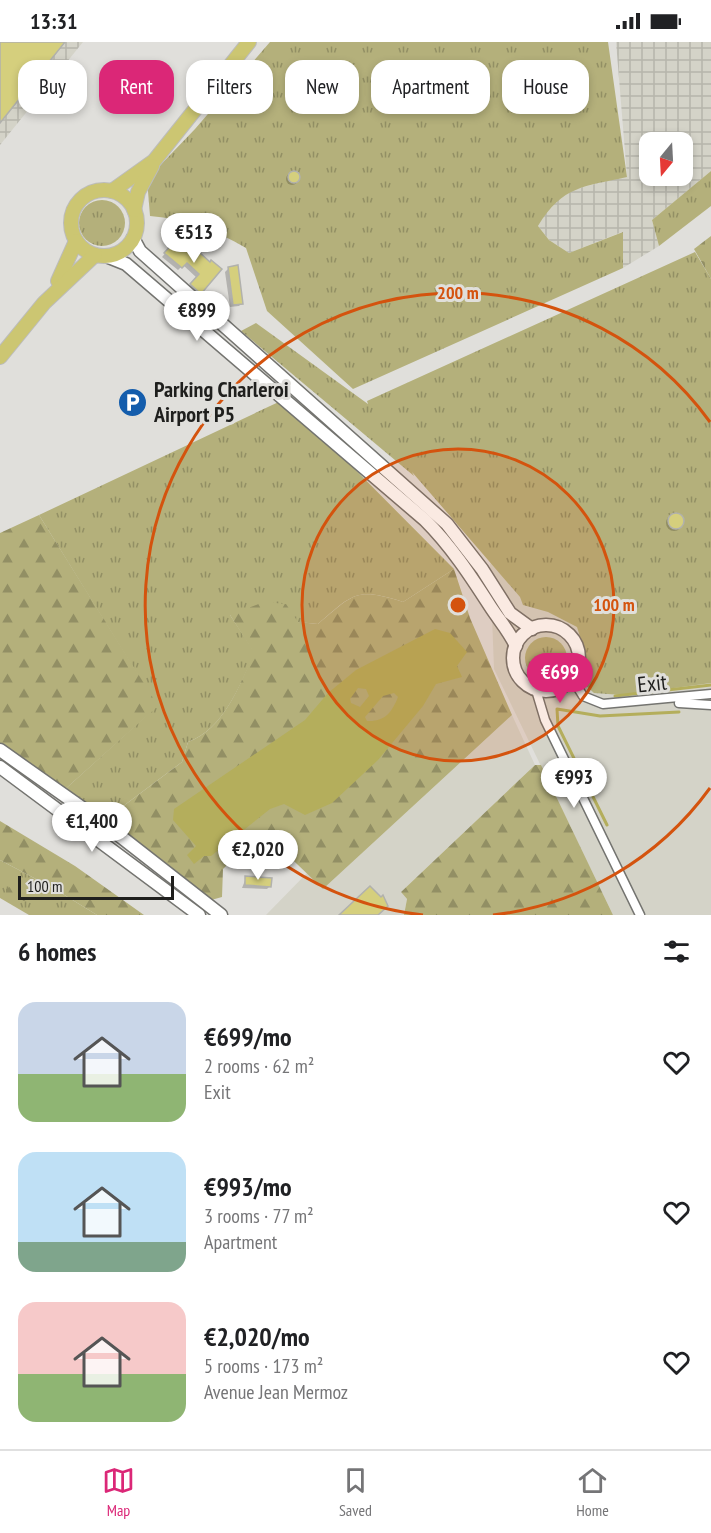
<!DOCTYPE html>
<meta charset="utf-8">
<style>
:root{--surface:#fff;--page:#f6f6f6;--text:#202124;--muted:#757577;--line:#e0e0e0;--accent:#db2777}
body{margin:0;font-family:"PT Sans Narrow",sans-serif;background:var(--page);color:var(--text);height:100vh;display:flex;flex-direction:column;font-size:22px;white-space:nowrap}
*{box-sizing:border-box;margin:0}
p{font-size:20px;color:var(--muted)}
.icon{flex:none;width:33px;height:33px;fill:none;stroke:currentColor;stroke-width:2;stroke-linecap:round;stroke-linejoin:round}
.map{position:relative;height:873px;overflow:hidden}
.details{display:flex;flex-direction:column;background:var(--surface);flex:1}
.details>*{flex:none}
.top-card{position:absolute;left:18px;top:18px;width:675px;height:54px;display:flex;gap:12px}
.needle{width:39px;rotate:198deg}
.controls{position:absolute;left:639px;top:90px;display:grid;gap:12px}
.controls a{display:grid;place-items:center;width:54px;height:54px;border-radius:12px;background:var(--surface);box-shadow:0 3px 9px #0003;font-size:30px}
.scale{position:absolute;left:18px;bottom:15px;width:156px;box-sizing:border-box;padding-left:6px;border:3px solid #1f1f1d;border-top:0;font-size:16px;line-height:21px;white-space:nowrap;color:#1f1f1d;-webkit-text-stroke:4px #e0dfdb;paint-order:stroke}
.price{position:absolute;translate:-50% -51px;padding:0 14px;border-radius:21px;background:#fff;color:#222;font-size:20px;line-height:39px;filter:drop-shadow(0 2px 3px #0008)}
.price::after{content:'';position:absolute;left:50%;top:36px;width:18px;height:14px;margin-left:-9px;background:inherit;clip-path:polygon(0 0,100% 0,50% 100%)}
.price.current{background:var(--accent);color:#fff}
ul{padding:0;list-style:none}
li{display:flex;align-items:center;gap:18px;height:150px;padding:0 18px}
li span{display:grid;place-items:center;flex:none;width:168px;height:120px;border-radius:18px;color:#555}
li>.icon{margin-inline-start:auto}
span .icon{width:72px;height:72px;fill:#fffc;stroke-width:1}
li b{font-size:26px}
h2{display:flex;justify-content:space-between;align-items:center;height:72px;padding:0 18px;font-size:26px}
.chip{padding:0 21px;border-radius:18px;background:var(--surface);box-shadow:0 3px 9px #0003;font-size:21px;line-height:54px}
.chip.current{background:var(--accent);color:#fff}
.status{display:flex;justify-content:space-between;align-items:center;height:42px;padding:0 30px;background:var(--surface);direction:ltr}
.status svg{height:16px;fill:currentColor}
.tabs{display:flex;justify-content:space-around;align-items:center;height:84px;border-top:2px solid var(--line);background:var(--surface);font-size:16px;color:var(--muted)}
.tabs a{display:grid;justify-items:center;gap:3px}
.tabs .current{color:var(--accent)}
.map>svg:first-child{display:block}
.built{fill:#d4d3c8}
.industrial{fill:url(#industrial-grid);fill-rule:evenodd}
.grass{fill:url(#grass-tufts)}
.forest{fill:url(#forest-firs)}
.cemetery{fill:url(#cemetery-stones)}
.water{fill:#b4ae5c;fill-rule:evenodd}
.shadow{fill:#0003}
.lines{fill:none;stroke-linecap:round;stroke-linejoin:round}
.stream{stroke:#b4ae5c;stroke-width:3}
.building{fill:#d5cf7d;stroke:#b1b1ad;stroke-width:1.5}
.street-casing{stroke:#747470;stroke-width:11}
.secondary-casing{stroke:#747470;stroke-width:15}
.primary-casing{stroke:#bcbcbb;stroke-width:16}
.street{stroke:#fff;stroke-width:8}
.secondary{stroke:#fff;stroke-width:12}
.primary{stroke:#ccc672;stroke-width:14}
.ring{fill:none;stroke:#d4530e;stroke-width:3}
.labels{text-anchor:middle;stroke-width:6;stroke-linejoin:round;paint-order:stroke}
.poi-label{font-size:22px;font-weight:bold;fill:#1f1f1d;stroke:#e0dfdb;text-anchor:start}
.street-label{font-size:22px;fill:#1f1f1d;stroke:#e0dfdb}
.centre{fill:#d4530e;stroke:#e0dfdb;stroke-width:3}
.ring-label{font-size:18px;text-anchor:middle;font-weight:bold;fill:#d4530e;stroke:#e0dfdb;stroke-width:6;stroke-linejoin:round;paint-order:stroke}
</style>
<div class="status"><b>13:31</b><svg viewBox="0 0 49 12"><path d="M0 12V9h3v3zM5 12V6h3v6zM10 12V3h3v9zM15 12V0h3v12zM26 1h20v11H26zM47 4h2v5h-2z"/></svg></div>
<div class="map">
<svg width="711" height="873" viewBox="0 0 711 873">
<defs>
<pattern id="industrial-grid" width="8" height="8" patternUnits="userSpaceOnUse" patternTransform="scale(1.5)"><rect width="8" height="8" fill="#d4d3c8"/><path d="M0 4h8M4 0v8" fill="none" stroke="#b6b5ab"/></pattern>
<pattern id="grass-tufts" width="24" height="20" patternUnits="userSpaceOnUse" patternTransform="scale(1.5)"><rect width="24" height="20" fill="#b4b07b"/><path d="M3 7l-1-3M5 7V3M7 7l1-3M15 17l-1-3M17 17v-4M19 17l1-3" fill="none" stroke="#928f64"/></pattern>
<pattern id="forest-firs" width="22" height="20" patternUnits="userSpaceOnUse" patternTransform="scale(1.5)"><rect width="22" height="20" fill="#b4b07b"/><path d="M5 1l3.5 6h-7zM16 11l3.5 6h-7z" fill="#928f64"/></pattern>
<pattern id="cemetery-stones" width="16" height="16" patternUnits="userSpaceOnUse" patternTransform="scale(1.5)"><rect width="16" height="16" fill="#b4b07b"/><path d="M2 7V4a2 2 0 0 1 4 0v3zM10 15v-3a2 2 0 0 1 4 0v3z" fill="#928f64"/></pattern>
</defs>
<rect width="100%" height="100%" fill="#e0dfdb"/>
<g class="built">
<polygon points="695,210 711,237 711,873 613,873 494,627 490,522 495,518"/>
<polygon points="512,673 535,723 401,850 407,857 404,873 266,873 308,830 324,846"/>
</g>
<g class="industrial">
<polygon points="0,0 83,0 0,103"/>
<path d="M 616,0 L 711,0 L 711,129 L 652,178 L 659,204 L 623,226 L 622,190 L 569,211 L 549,198 L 538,184 L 549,165 L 567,149 L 627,134 ZM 650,100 L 682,100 L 682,134 L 650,134 Z"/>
</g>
<g class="grass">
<path d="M 270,0 L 608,0 L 627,135 C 584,145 563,143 538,184 L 549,198 L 569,211 L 623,190 L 623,226 L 353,347 L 267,269 L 246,206 C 215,188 186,177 150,174 L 147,137 L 195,87 Z"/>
<polygon points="711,129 711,164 659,204 652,178"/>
<circle cx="102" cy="181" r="23"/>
<polygon points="695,210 711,237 711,641 622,653 594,651 582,640 586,614 577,585 548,570 523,563 520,555 412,430 414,434 241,289 256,281 368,362 367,359"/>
<path d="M 285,357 L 454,527 L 403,560 C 356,545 353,552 318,582 L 230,573 L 255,611 C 239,644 224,687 188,700 L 182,720 L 102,780 L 62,750 L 157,664 L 39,473 Z"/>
<circle cx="546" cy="616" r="21"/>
<polygon points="0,818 53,846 97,873 29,873 0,856"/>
</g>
<g class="forest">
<polygon points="39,473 158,664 62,750 0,708 0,491"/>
<path d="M 454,527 L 470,576 L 512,673 L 323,847 L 272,798 L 259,792 L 223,827 L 222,855 L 204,860 L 102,780 L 182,720 L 188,700 C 224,687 239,644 254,611 L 230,573 L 264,560 L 286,562 L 298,580 L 318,582 C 354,552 355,545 403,560 Z"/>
<polygon points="535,723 541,723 613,873 404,873 407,857 401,850"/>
<polygon points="0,779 75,824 144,873 97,873 53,846 0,818"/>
<path d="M 15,842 L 35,850 L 35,856 C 23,861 16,860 6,852 L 6,847 Z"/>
</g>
<polygon class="cemetery" points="711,194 711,237 694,207"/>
<path class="water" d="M 435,587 L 450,591 L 467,610 L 457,624 L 462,635 L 436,642 L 423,664 L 378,718 L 332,761 L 305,773 L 284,762 L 270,767 L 211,814 L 204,814 L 194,822 L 187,813 L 196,804 L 173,778 L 174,767 L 305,678 L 328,651 L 356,628 ZM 358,646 L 366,647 L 369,654 L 360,665 L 351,661 L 350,657 ZM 394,651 L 398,655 C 392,670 385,680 367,679 L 365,675 L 383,654 Z"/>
<g class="shadow">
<circle cx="292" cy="137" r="6"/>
<polygon points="176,199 220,227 197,254 188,246 197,236 183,223 178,228 162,215"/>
<polygon points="229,226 242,261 239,264 230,265 225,230"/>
<circle cx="674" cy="481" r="8"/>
<polygon points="246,836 270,844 267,847 242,846"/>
</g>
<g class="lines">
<g class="stream">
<polyline points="615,654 711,643"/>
<polyline points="607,783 558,684 557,667 600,674 679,670"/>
</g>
</g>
<g class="building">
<polygon points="0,0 65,0 0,81"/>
<circle cx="294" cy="135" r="6"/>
<polygon points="176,198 187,199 210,220 211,218 222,227 201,252 190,242 199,232 187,221 182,226 164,211"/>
<polygon points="238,223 243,262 233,263 228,225"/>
<circle cx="676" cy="479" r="8"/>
<polygon points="245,834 272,836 271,845 245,843"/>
<polygon points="370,844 381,855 383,853 388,864 378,873 339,873"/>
</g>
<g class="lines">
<defs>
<g id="street">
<polyline points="572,636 583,654 603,662 711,652"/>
<polyline points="536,648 545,678 640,873"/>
<polyline points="679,661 711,663"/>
</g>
<g id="secondary">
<polyline points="133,196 140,209 447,482 482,527 510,571 532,587"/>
<path d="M 106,214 L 126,222 L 425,478 C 451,504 470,533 490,564 C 499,578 509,589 516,604"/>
<circle cx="546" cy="616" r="33"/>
<polyline points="0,708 102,780 221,873"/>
<polyline points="0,725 199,873"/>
</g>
<g id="primary">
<circle cx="104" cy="181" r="33"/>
<polyline points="112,149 154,119 249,0"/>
<polyline points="134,168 138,150 152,124"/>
<polyline points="58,239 76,199"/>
<polyline points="0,315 44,261 95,213"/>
</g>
</defs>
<use href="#street" class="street-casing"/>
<use href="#secondary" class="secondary-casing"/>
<use href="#primary" class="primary-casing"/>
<use href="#street" class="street"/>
<use href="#secondary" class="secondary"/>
<use href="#primary" class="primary"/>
</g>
<circle cx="458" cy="563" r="156" fill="#d4530e" fill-opacity=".12"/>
<g class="ring">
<circle cx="458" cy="563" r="156"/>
<path d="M710 746A312 312 0 0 1 493 873M423 873A312 312 0 1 1 710 380"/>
</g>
<defs>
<symbol id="parking-disc" viewBox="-11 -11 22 22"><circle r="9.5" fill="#145dac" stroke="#e0dfdb"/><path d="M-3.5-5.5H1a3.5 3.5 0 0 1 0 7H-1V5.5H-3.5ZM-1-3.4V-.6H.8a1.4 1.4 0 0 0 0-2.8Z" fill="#fff"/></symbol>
</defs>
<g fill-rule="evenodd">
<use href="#parking-disc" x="116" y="344" width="33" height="33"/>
</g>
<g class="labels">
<g class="poi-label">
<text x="154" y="355">Parking Charleroi<tspan x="154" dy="25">Airport P5</tspan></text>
</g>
<g class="street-label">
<text transform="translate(652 641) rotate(-6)" y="8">Exit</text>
</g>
</g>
<circle cx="458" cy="563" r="9" class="centre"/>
<g class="ring-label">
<text x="458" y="257">200 m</text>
<text x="614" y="569">100 m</text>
</g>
</svg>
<div class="controls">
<a><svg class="needle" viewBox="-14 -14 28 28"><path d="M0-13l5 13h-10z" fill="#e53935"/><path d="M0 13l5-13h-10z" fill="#757577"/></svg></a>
</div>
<div class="scale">100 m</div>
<b class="price" style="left:194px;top:222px">€513</b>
<b class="price" style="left:197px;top:300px">€899</b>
<b class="price current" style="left:560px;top:662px">€699</b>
<b class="price" style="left:574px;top:767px">€993</b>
<b class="price" style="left:92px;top:811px">€1,400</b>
<b class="price" style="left:258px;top:839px">€2,020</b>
<div class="top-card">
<a class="chip">Buy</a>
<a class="chip current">Rent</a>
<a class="chip">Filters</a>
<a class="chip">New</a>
<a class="chip">Apartment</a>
<a class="chip">House</a>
</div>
</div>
<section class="details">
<h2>6 homes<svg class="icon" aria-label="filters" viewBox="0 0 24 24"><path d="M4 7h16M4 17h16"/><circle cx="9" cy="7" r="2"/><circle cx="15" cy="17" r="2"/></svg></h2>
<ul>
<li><span style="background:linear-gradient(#c9d6e8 60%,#8fb573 0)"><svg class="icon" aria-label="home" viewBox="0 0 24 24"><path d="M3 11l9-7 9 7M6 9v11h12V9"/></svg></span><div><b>€699/mo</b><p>2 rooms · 62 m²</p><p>Exit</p></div><svg class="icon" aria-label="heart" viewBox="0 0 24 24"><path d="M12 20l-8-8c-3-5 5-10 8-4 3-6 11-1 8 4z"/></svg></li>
<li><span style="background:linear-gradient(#bfe0f5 75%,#7fa58c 0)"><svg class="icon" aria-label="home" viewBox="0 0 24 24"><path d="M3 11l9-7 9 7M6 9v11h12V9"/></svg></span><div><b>€993/mo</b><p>3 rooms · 77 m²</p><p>Apartment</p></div><svg class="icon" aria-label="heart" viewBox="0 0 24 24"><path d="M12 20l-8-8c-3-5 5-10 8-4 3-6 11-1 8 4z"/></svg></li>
<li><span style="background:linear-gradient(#f6c9c9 60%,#8fb573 0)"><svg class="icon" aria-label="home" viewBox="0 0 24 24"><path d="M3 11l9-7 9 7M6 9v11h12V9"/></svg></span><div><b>€2,020/mo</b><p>5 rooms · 173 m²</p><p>Avenue Jean Mermoz</p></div><svg class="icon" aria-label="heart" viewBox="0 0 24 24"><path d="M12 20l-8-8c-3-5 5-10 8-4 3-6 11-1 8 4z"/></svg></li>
</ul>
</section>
<nav class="tabs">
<a class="current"><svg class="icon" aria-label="map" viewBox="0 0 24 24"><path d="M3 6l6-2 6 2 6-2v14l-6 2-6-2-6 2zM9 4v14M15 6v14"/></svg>Map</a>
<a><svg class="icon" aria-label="saved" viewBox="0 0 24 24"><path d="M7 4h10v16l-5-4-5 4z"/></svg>Saved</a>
<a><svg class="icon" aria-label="home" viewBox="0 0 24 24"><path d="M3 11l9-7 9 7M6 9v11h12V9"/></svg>Home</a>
</nav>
